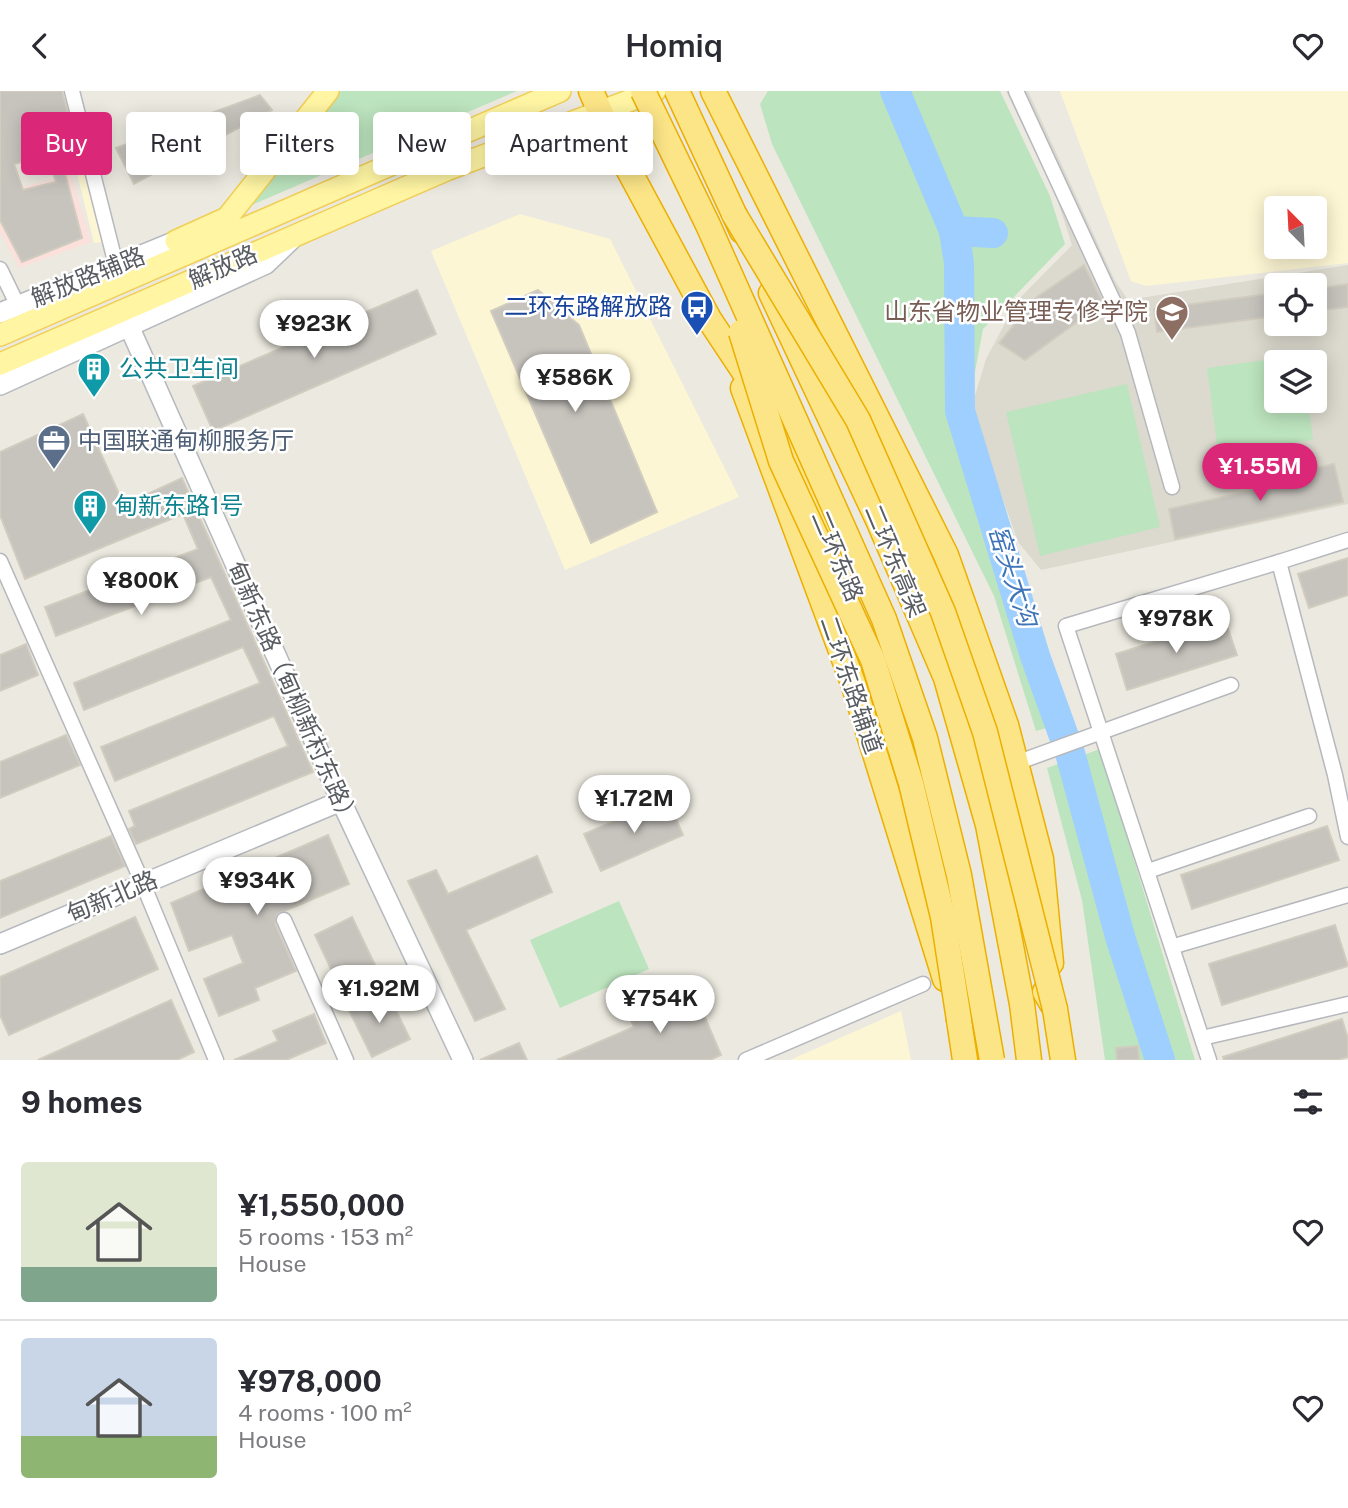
<!DOCTYPE html>
<meta charset="utf-8">
<style>
:root{--surface:#fff;--page:#f2f2f3;--text:#2b2b33;--muted:#7c7c81;--line:#e1e1e2;--accent:#db2777}
body{margin:0;font-family:"Public Sans","Noto Sans SC",sans-serif;background:var(--page);color:var(--text);height:100vh;display:flex;flex-direction:column;font-size:26px;white-space:nowrap}
*{box-sizing:border-box;margin:0}
p{font-size:23px;color:var(--muted)}
.icon{flex:none;width:38px;height:38px;fill:none;stroke:currentColor;stroke-width:2;stroke-linecap:round;stroke-linejoin:round}
.map{position:relative;height:969px;overflow:hidden}
.drawer{display:flex;flex-direction:column;background:var(--surface);flex:1}
.drawer>*{flex:none}
.hud{position:absolute;left:21px;top:21px;width:700px;height:63px;display:flex;gap:14px}
.needle{width:46px;rotate:336deg}
.fabs{position:absolute;left:1264px;top:105px;display:grid;gap:14px}
.fabs a{display:grid;place-items:center;width:63px;height:63px;border-radius:7px;background:var(--surface);box-shadow:0 4px 18px #0003;font-size:35px}
.price{position:absolute;translate:-50% -60px;padding:0 16px;border-radius:24px;background:#fff;color:#222;font-size:23px;line-height:46px;filter:drop-shadow(0 2px 4px #0008)}
.price::after{content:'';position:absolute;left:50%;top:42px;width:21px;height:16px;margin-left:-10px;background:inherit;clip-path:polygon(0 0,100% 0,50% 100%)}
.price.selected{background:var(--accent);color:#fff}
ul{padding:0;list-style:none}
li{display:flex;align-items:center;gap:21px;height:175px;padding:0 21px}
li+li{border-top:2px solid var(--line)}
li span{display:grid;place-items:center;flex:none;width:196px;height:140px;border-radius:7px;color:#555}
li>.icon{margin-inline-start:auto}
span .icon{width:84px;height:84px;fill:#fffc;stroke-width:1}
li b{font-size:30px}
h2{display:flex;justify-content:space-between;align-items:center;height:84px;padding:0 21px;font-size:30px}
.chip{padding:0 24px;border-radius:7px;background:var(--surface);box-shadow:0 4px 18px #0003;font-size:24px;line-height:63px}
.chip.selected{background:var(--accent);color:#fff}
header{display:flex;justify-content:space-between;align-items:center;height:91px;padding:0 21px;background:var(--surface);font-size:32px;font-weight:600}
.map>svg:first-child{display:block}
.commercial{fill:#fdf6d4;fill-rule:evenodd}
.education{fill:#dcd9ce;fill-rule:evenodd}
.medical{fill:#fbe0db}
.green{fill:#bce4be}
.lines{fill:none;stroke-linecap:round;stroke-linejoin:round}
.river{stroke:#9ecfff;stroke-width:30}
.building{fill:#c7c4be;stroke:#d1ccbf;stroke-width:2;fill-rule:evenodd}
.street-casing{stroke:#b6b8bd;stroke-width:17}
.secondary-casing{stroke:#b6b9bf;stroke-width:22}
.primary-casing{stroke:#f1ce55;stroke-width:24}
.highway-casing{stroke:#ecaf01;stroke-width:27}
.street{stroke:#fff;stroke-width:14}
.secondary{stroke:#fff;stroke-width:19}
.primary{stroke:#fff5a3;stroke-width:21}
.highway{stroke:#fce587;stroke-width:24}
.highway-bridge-casing{stroke:#ecaf01;stroke-width:27;stroke-linecap:butt}
.highway-bridge{stroke:#fce587;stroke-width:24}
.labels{text-anchor:middle;stroke-width:5;stroke-linejoin:round;paint-order:stroke}
.street-label{font-size:24px;fill:#595c61;stroke:#fff}
.transit-label{font-size:24px;fill:#164399;stroke:#fff;text-anchor:end}
.education-label{font-size:24px;fill:#785e54;stroke:#fff;text-anchor:end}
.culture-label{font-size:24px;fill:#0d838f;stroke:#fff;text-anchor:start}
.service-label{font-size:24px;fill:#4e5e75;stroke:#fff;text-anchor:start}
.water-label{font-size:26px;font-style:italic;fill:#3f74b9;stroke:#fff}
</style>
<header><svg class="icon" aria-label="back" viewBox="0 0 24 24"><path d="M15 5l-7 7 7 7"/></svg>Homiq<svg class="icon" aria-label="heart" viewBox="0 0 24 24"><path d="M12 20l-8-8c-3-5 5-10 8-4 3-6 11-1 8 4z"/></svg></header>
<div class="map">
<svg width="1348" height="969" viewBox="0 0 1348 969">
<rect width="100%" height="100%" fill="#eceae0"/>
<g class="commercial">
<polygon points="57,0 68,0 104,151 94,152"/>
<path d="M 1060,0 L 1348,0 L 1348,172 L 1146,195 L 1131,190 ZM 1314,117 L 1314,156 L 1276,156 L 1276,117 Z"/>
<polygon points="520,123 610,148 739,406 565,479 431,160"/>
<polygon points="901,920 911,969 790,969"/>
</g>
<path class="education" d="M 1006,0 L 1028,0 L 1115,190 L 1128,209 L 1348,174 L 1348,413 L 1041,479 L 1018,451 L 971,318 L 986,268 L 1017,210 L 1072,154 L 1056,105 ZM 1276,194 L 1314,194 L 1314,233 L 1276,233 ZM 1276,271 L 1314,271 L 1314,310 L 1276,310 Z"/>
<polygon class="medical" points="71,83 91,151 19,177 0,141 0,102"/>
<g class="green">
<polygon points="332,0 517,0 240,119"/>
<polygon points="768,0 1000,0 1050,105 1065,153 983,238 968,318 952,323 1068,631 1036,640 994,505 772,53 760,13"/>
<polygon points="1302,264 1303,271 1276,271 1276,310 1308,310 1313,349 1218,361 1207,277"/>
<polygon points="1127,293 1160,436 1040,465 1006,321"/>
<polygon points="1100,658 1195,969 1105,969 1082,809 1047,677"/>
<polygon points="619,810 649,878 560,917 530,849"/>
</g>
<g class="lines">
<g class="river">
<polyline points="895,0 954,140 959,172 960,320 1035,565 1070,662 1121,849 1160,969"/>
<polyline points="954,140 993,142"/>
</g>
</g>
<g class="building">
<path d="M 0,0 L 62,0 L 80,69 L 63,75 L 82,147 L 22,171 L 0,129 ZM 47,64 L 56,91 L 23,99 L 14,73 Z"/>
<polygon points="260,4 272,19 134,93 116,57"/>
<polygon points="1084,174 1103,212 1025,269 999,252 1037,206"/>
<polygon points="1348,193 1348,216 1314,220 1314,198"/>
<polygon points="417,199 436,243 213,340 193,295"/>
<polygon points="538,199 579,234 657,421 591,452 491,220"/>
<polygon points="1276,202 1276,225 1157,241 1154,218"/>
<polygon points="83,323 124,414 182,387 313,681 136,753 129,738 135,735 129,720 288,655 274,625 115,690 101,656 260,592 243,556 84,619 74,592 231,529 211,486 56,545 45,516 198,458 183,423 25,488 0,424 0,361"/>
<polygon points="1334,373 1343,411 1175,448 1169,418 1277,394 1275,386"/>
<polygon points="1348,467 1348,504 1309,517 1298,483"/>
<polygon points="1225,529 1237,564 1127,599 1116,563"/>
<polygon points="26,553 38,584 0,600 0,564"/>
<polygon points="66,644 80,674 0,707 0,671"/>
<polygon points="667,708 683,744 601,780 584,743"/>
<polygon points="1327,735 1339,769 1192,818 1181,784"/>
<polygon points="328,744 349,793 277,823 275,833 296,880 255,897 259,909 219,925 204,888 243,872 232,844 189,860 171,812"/>
<polygon points="111,745 125,775 0,827 0,790"/>
<polygon points="537,765 552,801 466,839 505,918 475,930 408,790 436,779 448,803"/>
<polygon points="135,826 158,878 9,944 0,924 0,886"/>
<polygon points="352,826 375,874 337,891 315,844"/>
<polygon points="1335,834 1348,875 1222,914 1209,873"/>
<polygon points="692,896 721,964 710,969 557,969 634,936 629,924"/>
<polygon points="387,901 410,948 372,966 349,919"/>
<polygon points="171,909 194,961 177,969 38,969"/>
<polygon points="314,923 326,952 286,969 234,969 278,950 273,940"/>
<polygon points="1342,928 1348,948 1348,966 1337,969 1224,969 1223,966"/>
<polygon points="519,952 527,969 480,969"/>
<polygon points="1138,955 1139,969 1117,969 1116,957"/>
</g>
<g class="lines">
<defs>
<g id="street">
<polyline points="72,0 116,174"/>
<polyline points="1016,0 1128,242 1172,396"/>
<polyline points="0,178 18,215"/>
<polyline points="0,470 143,793 216,969"/>
<polyline points="1279,471 1348,449"/>
<polyline points="1016,672 1231,594"/>
<polyline points="1151,779 1309,725"/>
<polyline points="284,829 346,969"/>
<polyline points="1178,854 1348,804"/>
<polyline points="1202,947 1348,913"/>
<polyline points="746,969 923,893"/>
<polyline points="1209,969 1066,535 1279,471 1335,684 1348,746"/>
</g>
<g id="secondary">
<polyline points="0,222 176,150"/>
<polyline points="129,235 341,710 463,969"/>
<polyline points="0,294 266,173 291,149"/>
<polyline points="0,853 341,710"/>
</g>
<g id="primary">
<polyline points="176,150 227,127 328,0"/>
<polyline points="0,244 560,0"/>
<polyline points="0,273 446,79 655,0"/>
</g>
<g id="highway">
<polyline points="591,0 612,48 709,228 780,335 826,440"/>
<polyline points="677,0 742,140"/>
<polyline points="713,0 946,464 1006,634 1041,768 1051,872"/>
<polyline points="771,202 878,429 946,587 988,734 1022,913 1029,969"/>
<polyline points="743,297 853,592 945,888"/>
<polyline points="884,573 901,613 915,668"/>
<polyline points="960,864 967,901 959,929 965,969"/>
<polyline points="1045,901 1055,918 1063,969"/>
</g>
</defs>
<use href="#street" class="street-casing"/>
<use href="#secondary" class="secondary-casing"/>
<use href="#primary" class="primary-casing"/>
<use href="#highway" class="highway-casing"/>
<use href="#street" class="street"/>
<use href="#secondary" class="secondary"/>
<use href="#primary" class="primary"/>
<use href="#highway" class="highway"/>
<defs>
<g id="highway-bridge">
<polyline points="643,0 708,134 884,528 925,647 959,784 992,969"/>
<polyline points="734,123 858,329 943,521 985,641 1055,918"/>
<polyline points="741,241 781,370 873,569 911,692 943,826 959,929"/>
</g>
</defs>
<use href="#highway-bridge" class="highway-bridge-casing"/>
<use href="#highway-bridge" class="highway-bridge"/>
</g>
<defs>
<symbol id="bus-pin" viewBox="-11 -11 22 30"><path d="M0 17L-7.5 6A9.5 9.5 0 1 1 7.5 6Z" fill="#1a4fb4" stroke="#fff"/><path d="M-5-6H5V4H4V6H2V4H-2V6H-4V4H-5ZM-3.5-4V0h7V-4ZM-3.5 1.2v1.5H-2V1.2ZM2 1.2v1.5H3.5V1.2Z" fill="#fff"/></symbol>
<symbol id="school-pin" viewBox="-11 -11 22 30"><path d="M0 17L-7.5 6A9.5 9.5 0 1 1 7.5 6Z" fill="#8d6e63" stroke="#fff"/><path d="M0-5L7-2L0 1L-7-2ZM-4 1L0 2.5L4 1V4Q0 6-4 4Z" fill="#fff"/></symbol>
<symbol id="building-pin" viewBox="-11 -11 22 30"><path d="M0 17L-7.5 6A9.5 9.5 0 1 1 7.5 6Z" fill="#0f9aa8" stroke="#fff"/><path d="M-4-6H4V6H1V3H-1V6H-4ZM-2.5-4.3h1.7v1.8h-1.7ZM.8-4.3h1.7v1.8H.8ZM-2.5-1h1.7V.8h-1.7ZM.8-1h1.7V.8H.8Z" fill="#fff"/></symbol>
<symbol id="office-pin" viewBox="-11 -11 22 30"><path d="M0 17L-7.5 6A9.5 9.5 0 1 1 7.5 6Z" fill="#5c6f8a" stroke="#fff"/><path d="M-6-3h4V-5.5h4V-3h4V5H-6ZM-1-4.5V-3h2v-1.5ZM-6 0V1H6V0Z" fill="#fff"/></symbol>
</defs>
<g fill-rule="evenodd">
<use href="#bus-pin" x="678" y="197" width="38" height="52"/>
<use href="#school-pin" x="1153" y="202" width="38" height="52"/>
<use href="#building-pin" x="75" y="259" width="38" height="52"/>
<use href="#office-pin" x="35" y="331" width="38" height="52"/>
<use href="#building-pin" x="71" y="396" width="38" height="52"/>
</g>
<g class="labels">
<g class="street-label">
<text transform="translate(223 176) rotate(-24)" y="8">解放路</text>
<text transform="translate(88 186) rotate(-22)" y="8">解放路辅路</text>
<text transform="translate(837 465) rotate(67)" y="8">二环东路</text>
<text transform="translate(895 470) rotate(67)" y="8">二环东高架</text>
<text transform="translate(851 594) rotate(71)" y="8">二环东路辅道</text>
<text transform="translate(293 603) rotate(66)" y="8">甸新东路（甸柳新村东路）</text>
<text transform="translate(112 806) rotate(-23)" y="8">甸新北路</text>
</g>
<g class="transit-label">
<text x="672" y="224">二环东路解放路</text>
</g>
<g class="education-label">
<text x="1148" y="229">山东省物业管理专修学院</text>
</g>
<g class="culture-label">
<text x="119" y="286">公共卫生间</text>
<text x="114" y="423">甸新东路1号</text>
</g>
<g class="service-label">
<text x="78" y="358">中国联通甸柳服务厅</text>
</g>
<g class="water-label">
<text transform="translate(1013 485) rotate(72)" y="9">窑头大沟</text>
</g>
</g>
</svg>
<div class="fabs">
<a><svg class="needle" viewBox="-14 -14 28 28"><path d="M0-13l5 13h-10z" fill="#e53935"/><path d="M0 13l5-13h-10z" fill="#7c7c81"/></svg></a>
<a><svg class="icon" aria-label="locate" viewBox="0 0 24 24"><circle cx="12" cy="12" r="6"/><path d="M12 2v4M12 18v4M2 12h4M18 12h4"/></svg></a>
<a><svg class="icon" aria-label="layers" viewBox="0 0 24 24"><path d="M12 4l9 5-9 5-9-5zM3 14l9 5 9-5"/></svg></a>
</div>
<b class="price" style="left:314px;top:269px">¥923K</b>
<b class="price" style="left:575px;top:323px">¥586K</b>
<b class="price selected" style="left:1260px;top:412px">¥1.55M</b>
<b class="price" style="left:141px;top:526px">¥800K</b>
<b class="price" style="left:1176px;top:564px">¥978K</b>
<b class="price" style="left:634px;top:744px">¥1.72M</b>
<b class="price" style="left:257px;top:826px">¥934K</b>
<b class="price" style="left:379px;top:934px">¥1.92M</b>
<b class="price" style="left:660px;top:944px">¥754K</b>
<div class="hud">
<a class="chip selected">Buy</a>
<a class="chip">Rent</a>
<a class="chip">Filters</a>
<a class="chip">New</a>
<a class="chip">Apartment</a>
</div>
</div>
<section class="drawer">
<h2>9 homes<svg class="icon" aria-label="filters" viewBox="0 0 24 24"><path d="M4 7h16M4 17h16"/><circle cx="9" cy="7" r="2"/><circle cx="15" cy="17" r="2"/></svg></h2>
<ul>
<li><span style="background:linear-gradient(#dfe7d0 75%,#7fa58c 0)"><svg class="icon" aria-label="home" viewBox="0 0 24 24"><path d="M3 11l9-7 9 7M6 9v11h12V9"/></svg></span><div><b>¥1,550,000</b><p>5 rooms · 153 m²</p><p>House</p></div><svg class="icon" aria-label="heart" viewBox="0 0 24 24"><path d="M12 20l-8-8c-3-5 5-10 8-4 3-6 11-1 8 4z"/></svg></li>
<li><span style="background:linear-gradient(#c9d6e8 70%,#8fb573 0)"><svg class="icon" aria-label="home" viewBox="0 0 24 24"><path d="M3 11l9-7 9 7M6 9v11h12V9"/></svg></span><div><b>¥978,000</b><p>4 rooms · 100 m²</p><p>House</p></div><svg class="icon" aria-label="heart" viewBox="0 0 24 24"><path d="M12 20l-8-8c-3-5 5-10 8-4 3-6 11-1 8 4z"/></svg></li>
</ul>
</section>
